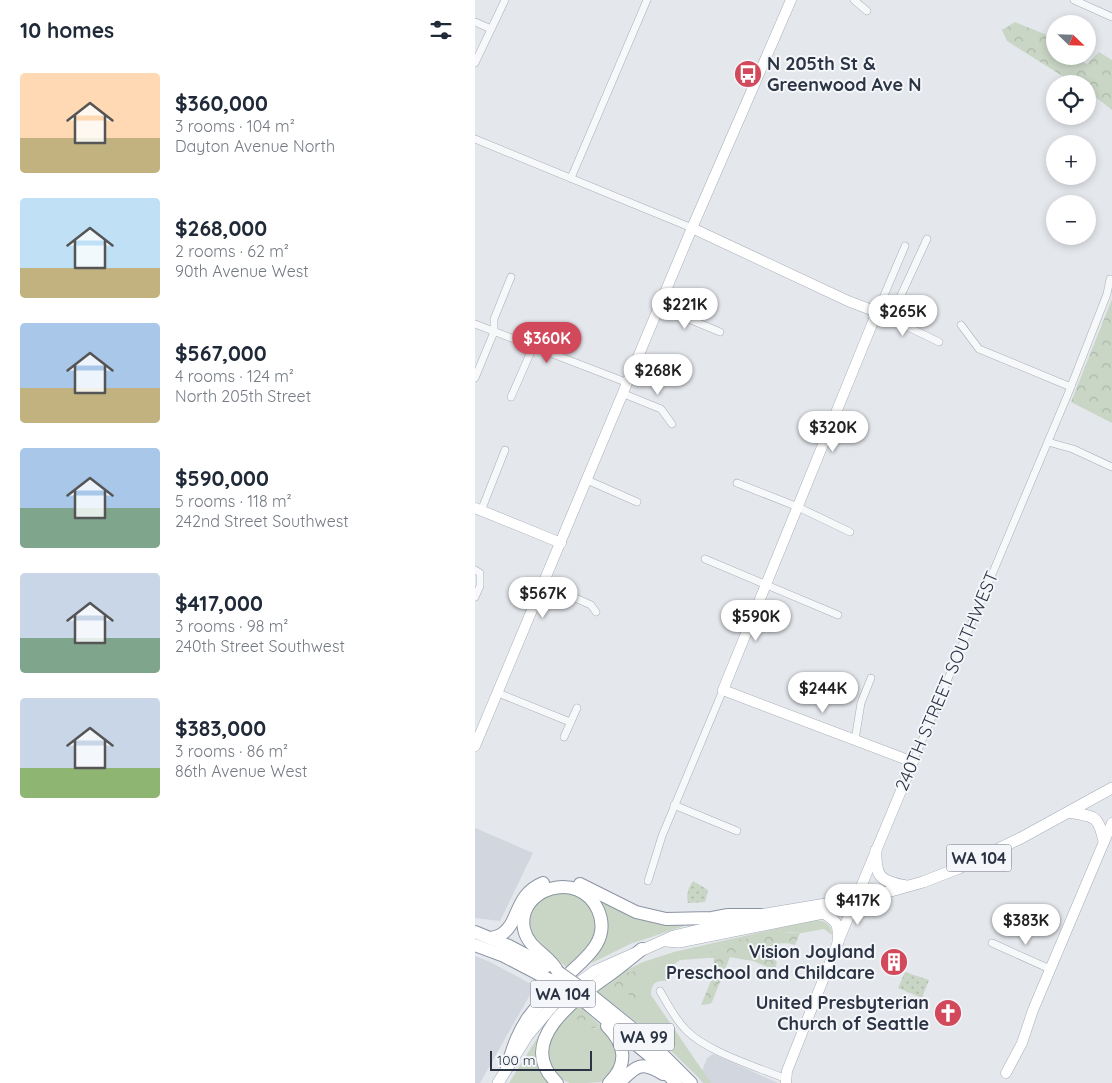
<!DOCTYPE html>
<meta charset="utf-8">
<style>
:root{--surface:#fff;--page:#f6f6f7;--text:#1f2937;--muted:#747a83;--accent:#d1495b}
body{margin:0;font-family:Quicksand,sans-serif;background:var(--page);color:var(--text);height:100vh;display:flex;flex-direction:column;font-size:19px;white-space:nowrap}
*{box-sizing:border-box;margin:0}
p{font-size:16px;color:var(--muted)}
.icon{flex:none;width:28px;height:28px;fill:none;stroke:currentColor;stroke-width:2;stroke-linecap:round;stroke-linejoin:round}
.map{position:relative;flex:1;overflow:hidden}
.side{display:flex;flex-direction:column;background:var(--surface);width:475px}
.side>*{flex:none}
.needle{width:32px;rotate:113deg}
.tools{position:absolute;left:571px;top:15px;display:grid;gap:10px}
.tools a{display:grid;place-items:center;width:50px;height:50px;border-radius:50%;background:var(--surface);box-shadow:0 2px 8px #0003;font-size:25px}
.scale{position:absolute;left:15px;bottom:12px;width:102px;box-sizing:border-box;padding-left:5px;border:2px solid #2b3445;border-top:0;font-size:14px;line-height:18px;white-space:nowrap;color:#2b3445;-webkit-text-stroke:4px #f4f6f9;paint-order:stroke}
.price{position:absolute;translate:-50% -42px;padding:0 11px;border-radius:18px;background:#fff;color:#222;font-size:16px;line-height:32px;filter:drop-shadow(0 1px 2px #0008)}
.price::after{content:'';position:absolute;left:50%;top:30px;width:15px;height:11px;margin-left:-8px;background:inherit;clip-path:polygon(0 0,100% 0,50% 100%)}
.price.active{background:var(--accent);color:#fff}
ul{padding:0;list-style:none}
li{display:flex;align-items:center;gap:15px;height:125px;padding:0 20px}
li span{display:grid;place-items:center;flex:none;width:140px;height:100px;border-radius:5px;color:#555}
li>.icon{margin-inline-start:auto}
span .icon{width:60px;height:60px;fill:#fffc;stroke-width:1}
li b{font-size:21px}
h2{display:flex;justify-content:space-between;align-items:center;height:60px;padding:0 20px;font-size:21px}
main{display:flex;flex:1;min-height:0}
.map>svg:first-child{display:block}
.built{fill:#d2d6de}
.grass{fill:#c9d6c5}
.forest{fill:url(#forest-crowns)}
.park{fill:url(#park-dots)}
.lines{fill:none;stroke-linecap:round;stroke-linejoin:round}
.street-casing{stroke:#a9aeb7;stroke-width:8}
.secondary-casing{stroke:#a9aeb7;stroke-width:11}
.primary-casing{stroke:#a3abb8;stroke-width:12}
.highway-casing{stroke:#8b94a3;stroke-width:14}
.street{stroke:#f7f8fa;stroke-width:7}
.secondary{stroke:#fff;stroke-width:10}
.primary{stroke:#fff;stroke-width:11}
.highway{stroke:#fff;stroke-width:12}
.highway-bridge-casing{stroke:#8b94a3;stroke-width:14;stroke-linecap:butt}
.highway-bridge{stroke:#fff;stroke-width:12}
.labels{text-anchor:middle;stroke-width:4;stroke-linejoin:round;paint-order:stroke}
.shield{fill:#f4f6f9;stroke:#676e7b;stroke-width:1}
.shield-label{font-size:16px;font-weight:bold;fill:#2b3445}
.poi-label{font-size:18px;font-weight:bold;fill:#2b3445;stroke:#f4f6f9;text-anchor:end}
.street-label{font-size:18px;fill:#2b3445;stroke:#f4f6f9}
</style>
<main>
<section class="side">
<h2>10 homes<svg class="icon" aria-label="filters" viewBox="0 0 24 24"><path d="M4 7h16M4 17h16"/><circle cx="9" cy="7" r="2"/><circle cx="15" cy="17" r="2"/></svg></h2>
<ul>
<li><span style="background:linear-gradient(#ffd9b3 65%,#c2b280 0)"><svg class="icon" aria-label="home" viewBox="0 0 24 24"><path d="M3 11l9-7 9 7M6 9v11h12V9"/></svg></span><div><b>$360,000</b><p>3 rooms · 104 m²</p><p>Dayton Avenue North</p></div></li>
<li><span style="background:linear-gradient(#bfe0f5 70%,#c2b280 0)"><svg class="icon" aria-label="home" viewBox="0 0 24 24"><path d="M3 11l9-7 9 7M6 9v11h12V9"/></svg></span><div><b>$268,000</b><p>2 rooms · 62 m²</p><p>90th Avenue West</p></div></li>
<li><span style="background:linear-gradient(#a9c7e8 65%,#c2b280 0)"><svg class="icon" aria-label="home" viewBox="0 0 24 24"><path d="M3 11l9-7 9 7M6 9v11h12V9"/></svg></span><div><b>$567,000</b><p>4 rooms · 124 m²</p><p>North 205th Street</p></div></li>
<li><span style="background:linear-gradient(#a9c7e8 60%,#7fa58c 0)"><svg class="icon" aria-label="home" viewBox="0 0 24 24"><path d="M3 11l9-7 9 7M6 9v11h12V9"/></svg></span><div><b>$590,000</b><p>5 rooms · 118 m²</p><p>242nd Street Southwest</p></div></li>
<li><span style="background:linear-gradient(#c9d6e8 65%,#7fa58c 0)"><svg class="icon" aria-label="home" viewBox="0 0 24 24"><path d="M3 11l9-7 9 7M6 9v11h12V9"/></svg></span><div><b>$417,000</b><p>3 rooms · 98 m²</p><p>240th Street Southwest</p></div></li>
<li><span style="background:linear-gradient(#c9d6e8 70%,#8fb573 0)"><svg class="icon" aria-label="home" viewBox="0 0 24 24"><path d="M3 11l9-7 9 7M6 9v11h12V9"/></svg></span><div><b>$383,000</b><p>3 rooms · 86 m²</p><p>86th Avenue West</p></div></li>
</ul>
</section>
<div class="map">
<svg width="637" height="1083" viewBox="0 0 637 1083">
<defs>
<pattern id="forest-crowns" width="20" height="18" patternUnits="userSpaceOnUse" patternTransform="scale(1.25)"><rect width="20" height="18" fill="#c9d6c5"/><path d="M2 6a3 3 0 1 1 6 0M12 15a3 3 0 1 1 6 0" fill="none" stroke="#adb8ab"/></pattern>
<pattern id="park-dots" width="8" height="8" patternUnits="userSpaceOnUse" patternTransform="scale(1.25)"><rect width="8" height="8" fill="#c9d6c5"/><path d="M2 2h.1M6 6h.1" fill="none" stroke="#adb8ab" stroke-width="1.8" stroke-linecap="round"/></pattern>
</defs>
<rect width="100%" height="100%" fill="#e4e7ec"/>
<g class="built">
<polygon points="0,828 58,853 25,921 0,918"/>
<polygon points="0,956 15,962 60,986 5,1083 0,1083"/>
<polygon points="238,1054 303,1083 228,1083 224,1079 232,1058"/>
</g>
<g class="grass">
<polygon points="95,893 108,899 121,917 119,942 94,969 59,941 54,925 58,910 67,900 78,894"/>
<path d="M 122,899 L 208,924 L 209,926 L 155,944 L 117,963 C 118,956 124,952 127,946 C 135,932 126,914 122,899 Z"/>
<path d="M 340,920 C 350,920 357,925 357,935 L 349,929 L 327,933 L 313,932 L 236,946 L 233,958 L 205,960 L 190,971 L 195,981 C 183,980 176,981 176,995 L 236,1083 L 229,1083 L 187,1042 L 120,990 L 144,974 L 168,962 L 199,952 Z"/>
<path d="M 102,1004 L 119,1029 L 126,1026 C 138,1038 148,1055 137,1071 C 134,1075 131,1079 126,1082 C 118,1083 104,1083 95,1083 C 78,1076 68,1055 75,1037 C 80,1027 95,1013 102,1004 Z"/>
<polygon points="66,1032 77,1083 34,1083"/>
</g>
<g class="forest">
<polygon points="540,22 577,37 580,44 580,56 596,56 612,64 624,52 637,60 637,110 613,91 612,84 600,84 532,41 527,30"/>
<polygon points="637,299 637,423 596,402"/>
<path d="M 303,932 L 325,933 L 320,945 C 310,942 298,942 291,952 L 302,962 L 300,970 L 278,961 L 255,957 L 237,1002 L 235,1004 L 226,1005 L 238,976 L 239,958 L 233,958 L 236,946 Z"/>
<polygon points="167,969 170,976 160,982 160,990 167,998 164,1002 151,993 136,988 149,974"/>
<path d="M 105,1007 L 126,1026 C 115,1031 108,1026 100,1018 Z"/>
</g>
<g class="park">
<path d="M 218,881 L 233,890 L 230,902 L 213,903 C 211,895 213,888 218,881 Z"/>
<polygon points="430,972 454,980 447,998 423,988"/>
</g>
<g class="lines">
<defs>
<g id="street">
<polyline points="379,0 392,11"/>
<polyline points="599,0 637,17"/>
<polyline points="0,22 16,29"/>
<polyline points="0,63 30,0"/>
<polyline points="0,139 217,228"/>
<polyline points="96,178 172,0"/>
<polyline points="430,246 402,312 464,342"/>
<polyline points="185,307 245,332"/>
<polyline points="415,319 452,239"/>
<polyline points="0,324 153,383"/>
<polyline points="486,325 504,349 596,387"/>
<polyline points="0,378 19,332 19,319 36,277"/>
<polyline points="149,394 186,409 197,424"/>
<polyline points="36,397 58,347"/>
<polyline points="573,442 598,449 637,467"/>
<polyline points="112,480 162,502"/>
<polyline points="262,483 323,507 375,532"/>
<polyline points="6,511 30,450"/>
<polyline points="230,559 363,615"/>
<polyline points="0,570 5,573 5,586 0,597"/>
<polyline points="69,584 116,605 121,612"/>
<polyline points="23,693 95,722"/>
<polyline points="89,737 102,708"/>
<polyline points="380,740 386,703 396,678"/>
<polyline points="438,762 593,394 632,294 635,279"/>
<polyline points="199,805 262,831"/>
<polyline points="173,881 187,836 248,690"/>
<polyline points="517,943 575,969"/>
<path d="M 185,991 C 193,1005 200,1019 211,1030 C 232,1052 283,1067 311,1079"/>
</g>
<g id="secondary">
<polyline points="217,228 373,301 402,312 248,690 438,762 363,942 312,1071 311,1083"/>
<polyline points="0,508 86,543"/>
<polyline points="0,746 217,228 316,0"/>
<polyline points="531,1073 547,1043 558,1010 637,823"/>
</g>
<g id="primary">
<path d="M 594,812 C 619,817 623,814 629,841"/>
<path d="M 401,850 C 400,878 406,881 431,886"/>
<path d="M 348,913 C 363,921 364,925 363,942"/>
<polyline points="191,941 204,942 348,913 380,901 448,882 484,868 546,838 637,788"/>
<polyline points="23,1083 52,1036 74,1010 86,996 120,971 199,936 285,915 363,902"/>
</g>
<g id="highway">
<polyline points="105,884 161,912 191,919 237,918 253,915 285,915"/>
<polyline points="0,932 34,946 72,966"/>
<path d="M 16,938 C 20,937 24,936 27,934 C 45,922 39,895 68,883"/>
<polyline points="0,945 29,956 75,980"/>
<polyline points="117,996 178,1045 216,1083"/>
<polyline points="110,1002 175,1056 201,1083"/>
<path d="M 132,1026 C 150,1044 154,1064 134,1083"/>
<path d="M 32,1067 C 38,1048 42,1034 53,1018 C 62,1006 73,994 83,984 C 103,963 138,944 123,910 C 104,868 41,889 49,929 C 53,949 75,955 83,972"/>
<path d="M 82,1083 C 38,1041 103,997 134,975 C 145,967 156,958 167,949"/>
<path d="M 144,1083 C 161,1066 166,1060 188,1074"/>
</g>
</defs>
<use href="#street" class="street-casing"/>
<use href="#secondary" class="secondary-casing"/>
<use href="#primary" class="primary-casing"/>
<use href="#highway" class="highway-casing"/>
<use href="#street" class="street"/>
<use href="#secondary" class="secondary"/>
<use href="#primary" class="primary"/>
<use href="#highway" class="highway"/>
<defs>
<g id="highway-bridge">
<polyline points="83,972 117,996"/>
<polyline points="75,980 110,1002"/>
</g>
</defs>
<use href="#highway-bridge" class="highway-bridge-casing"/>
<use href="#highway-bridge" class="highway-bridge"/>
</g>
<defs>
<symbol id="bus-disc" viewBox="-11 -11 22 22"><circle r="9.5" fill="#d1495b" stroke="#f4f6f9"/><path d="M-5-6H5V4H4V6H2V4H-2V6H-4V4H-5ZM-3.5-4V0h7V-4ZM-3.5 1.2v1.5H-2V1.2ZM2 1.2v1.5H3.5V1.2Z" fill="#fff"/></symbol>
<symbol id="building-disc" viewBox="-11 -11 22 22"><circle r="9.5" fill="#d1495b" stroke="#f4f6f9"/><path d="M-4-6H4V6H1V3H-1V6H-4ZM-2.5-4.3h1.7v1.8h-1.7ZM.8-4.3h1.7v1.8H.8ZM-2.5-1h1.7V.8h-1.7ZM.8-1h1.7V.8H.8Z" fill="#fff"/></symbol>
<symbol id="church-disc" viewBox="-11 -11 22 22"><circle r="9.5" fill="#d1495b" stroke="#f4f6f9"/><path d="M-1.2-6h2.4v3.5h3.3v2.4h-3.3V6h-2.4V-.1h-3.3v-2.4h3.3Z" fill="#fff"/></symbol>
</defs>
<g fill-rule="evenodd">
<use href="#bus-disc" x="257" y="58" width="32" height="32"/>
<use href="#building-disc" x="403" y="946" width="32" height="32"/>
<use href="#church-disc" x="457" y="997" width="32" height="32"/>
</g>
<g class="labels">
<g class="shield">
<rect x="471.5" y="844.5" width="65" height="27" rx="4"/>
<rect x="55.5" y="980.5" width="65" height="27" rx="4"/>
<rect x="139" y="1023.5" width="60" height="27" rx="4"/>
</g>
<g class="shield-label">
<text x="504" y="864">WA 104</text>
<text x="88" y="1000">WA 104</text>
<text x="169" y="1043">WA 99</text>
</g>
<g class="poi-label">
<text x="292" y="70" text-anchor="start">N 205th St &amp;<tspan x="292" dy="21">Greenwood Ave N</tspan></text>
<text x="400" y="958">Vision Joyland<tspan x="400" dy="21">Preschool and Childcare</tspan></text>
<text x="454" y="1009">United Presbyterian<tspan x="454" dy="21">Church of Seattle</tspan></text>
</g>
<g class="street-label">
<text transform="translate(472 681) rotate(-67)" y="6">240TH STREET SOUTHWEST</text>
</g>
</g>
</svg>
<div class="tools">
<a><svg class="needle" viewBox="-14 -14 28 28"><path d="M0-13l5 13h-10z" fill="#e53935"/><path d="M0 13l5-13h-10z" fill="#747a83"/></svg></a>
<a><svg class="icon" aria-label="locate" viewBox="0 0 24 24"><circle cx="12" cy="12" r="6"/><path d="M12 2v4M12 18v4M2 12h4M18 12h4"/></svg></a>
<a>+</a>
<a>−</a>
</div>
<div class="scale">100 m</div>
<b class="price" style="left:210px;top:330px">$221K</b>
<b class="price" style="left:428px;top:337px">$265K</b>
<b class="price active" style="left:72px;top:364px">$360K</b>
<b class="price" style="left:183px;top:396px">$268K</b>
<b class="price" style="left:358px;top:453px">$320K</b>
<b class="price" style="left:68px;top:619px">$567K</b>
<b class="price" style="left:281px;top:642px">$590K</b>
<b class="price" style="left:348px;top:714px">$244K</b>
<b class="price" style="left:383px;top:926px">$417K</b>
<b class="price" style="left:551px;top:946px">$383K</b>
</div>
</main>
